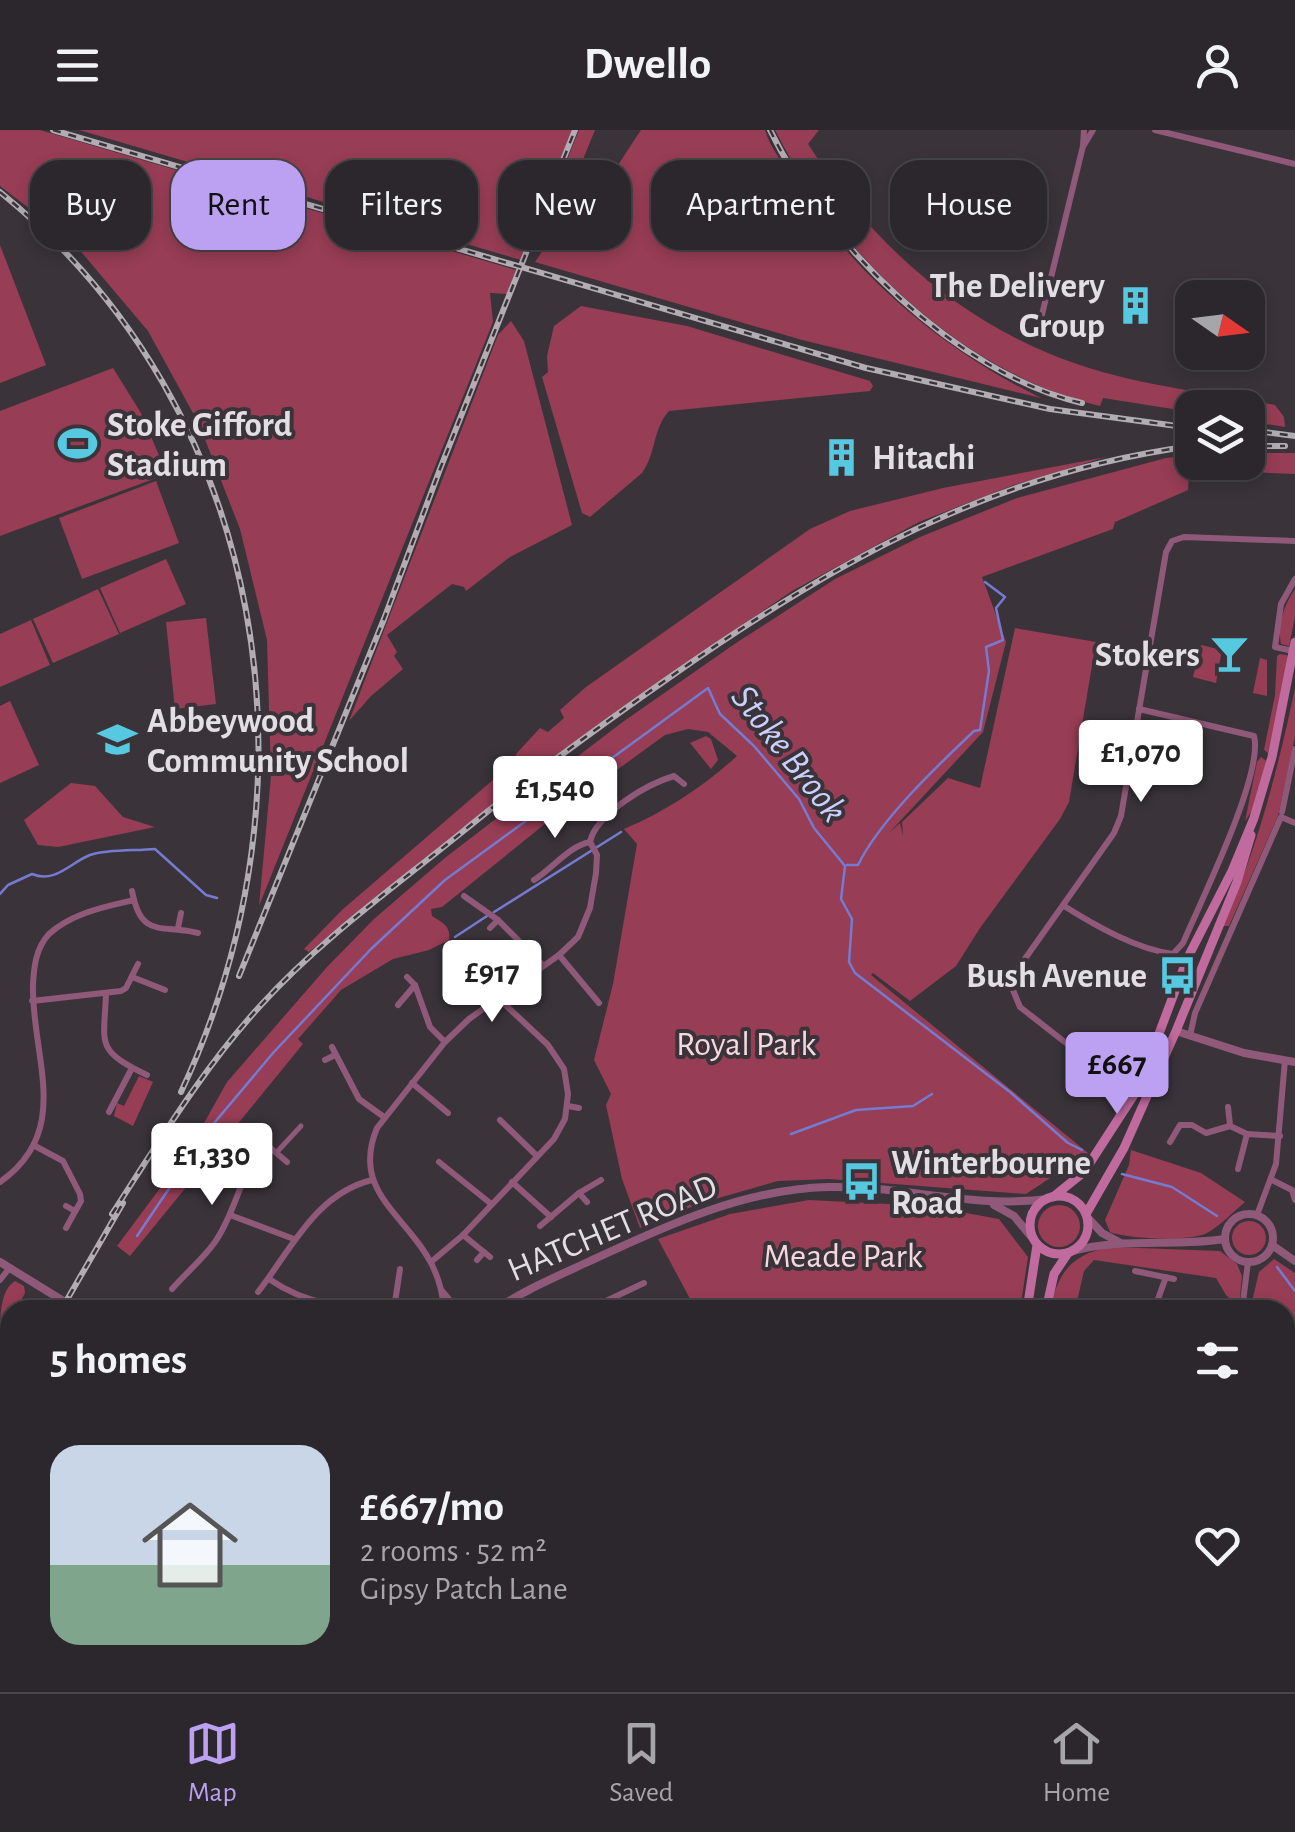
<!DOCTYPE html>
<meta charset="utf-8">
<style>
:root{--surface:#2c272c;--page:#342f34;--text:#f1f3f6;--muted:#a6a5a9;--line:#484448;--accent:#bca0f2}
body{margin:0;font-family:"Alegreya Sans",sans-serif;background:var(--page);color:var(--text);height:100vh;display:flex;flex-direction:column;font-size:38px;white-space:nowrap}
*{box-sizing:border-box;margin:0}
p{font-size:32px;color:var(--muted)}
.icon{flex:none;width:55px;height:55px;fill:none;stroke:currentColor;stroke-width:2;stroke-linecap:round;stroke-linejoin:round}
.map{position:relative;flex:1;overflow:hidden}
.details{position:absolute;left:0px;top:1170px;width:1295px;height:392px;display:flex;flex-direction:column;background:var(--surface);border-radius:30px 30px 0 0;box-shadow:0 5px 15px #0003,0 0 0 2px var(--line)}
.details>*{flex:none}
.top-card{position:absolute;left:30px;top:30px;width:1235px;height:90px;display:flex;gap:20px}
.needle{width:65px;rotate:104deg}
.fabs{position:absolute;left:1175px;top:150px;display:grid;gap:20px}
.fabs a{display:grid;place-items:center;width:90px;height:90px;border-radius:20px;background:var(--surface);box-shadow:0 5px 15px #0003,0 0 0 2px var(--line);font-size:50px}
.price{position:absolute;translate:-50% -85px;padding:0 22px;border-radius:10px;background:#fff;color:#222;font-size:32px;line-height:65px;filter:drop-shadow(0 2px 5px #0008)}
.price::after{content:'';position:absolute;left:50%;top:60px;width:30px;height:22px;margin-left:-15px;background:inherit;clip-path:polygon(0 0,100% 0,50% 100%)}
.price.current{background:var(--accent);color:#111}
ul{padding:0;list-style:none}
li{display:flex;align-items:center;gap:30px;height:250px;padding:0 50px}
li span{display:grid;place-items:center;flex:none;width:280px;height:200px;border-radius:30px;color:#555}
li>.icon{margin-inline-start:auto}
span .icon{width:120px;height:120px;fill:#fffc;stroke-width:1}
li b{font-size:42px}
h2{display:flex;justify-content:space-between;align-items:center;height:120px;padding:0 50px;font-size:42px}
.chip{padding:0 35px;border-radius:30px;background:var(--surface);box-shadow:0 5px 15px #0003,0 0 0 2px var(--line);font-size:35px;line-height:90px}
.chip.current{background:var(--accent);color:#111}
header{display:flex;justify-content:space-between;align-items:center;height:130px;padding:0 50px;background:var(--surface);font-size:45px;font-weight:700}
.tabs{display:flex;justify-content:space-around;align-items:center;height:140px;border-top:2px solid var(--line);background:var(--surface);font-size:28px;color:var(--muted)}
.tabs a{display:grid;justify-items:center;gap:5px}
.tabs .current{color:var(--accent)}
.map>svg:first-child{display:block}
.green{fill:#973d55}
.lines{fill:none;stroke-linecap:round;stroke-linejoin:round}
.stream{stroke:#757bd0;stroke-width:2.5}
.pedestrian{stroke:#905979;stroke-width:5}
.minor{stroke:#905979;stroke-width:6}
.tertiary{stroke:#905979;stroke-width:8}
.secondary{stroke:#c16a9e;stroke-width:9}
.rail-casing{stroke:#b2adb2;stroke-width:6}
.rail{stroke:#3a343a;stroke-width:2.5;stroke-dasharray:8;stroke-linecap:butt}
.labels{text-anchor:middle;stroke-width:8;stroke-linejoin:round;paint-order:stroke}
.poi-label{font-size:35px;font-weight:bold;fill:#e2dee2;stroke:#3a343a;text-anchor:start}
.park-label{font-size:35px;fill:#f4d8dd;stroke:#3a343a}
.street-label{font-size:35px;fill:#e2dee2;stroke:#3a343a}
.water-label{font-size:38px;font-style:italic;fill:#cad0fd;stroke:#3a343a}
</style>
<header><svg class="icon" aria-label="menu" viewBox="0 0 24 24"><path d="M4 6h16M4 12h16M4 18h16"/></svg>Dwello<svg class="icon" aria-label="person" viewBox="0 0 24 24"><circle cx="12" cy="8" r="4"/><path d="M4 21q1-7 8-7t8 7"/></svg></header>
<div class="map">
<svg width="1295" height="1562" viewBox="0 0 1295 1562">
<rect width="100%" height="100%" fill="#3a343a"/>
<g class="green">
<polygon points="0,0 40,0 516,140 507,164 490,163 493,192 259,776 271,646 267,510 240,399 199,294 148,201 72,111 0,56"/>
<polygon points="79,0 572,0 521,130"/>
<polygon points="579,0 595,0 570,61 542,92"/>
<path d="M 641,0 L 765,0 C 770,17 782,32 791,46 C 850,142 941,219 1041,268 L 802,210 L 535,132 L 556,101 L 586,115 L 618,35 Z"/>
<path d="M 775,0 L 819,0 L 808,14 C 873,116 964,196 1080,235 C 1142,256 1210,263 1275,275 L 1284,287 L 1285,297 L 1248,291 L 1248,278 L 1192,278 L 1192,282 L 1103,268 L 1100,276 C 964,244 837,124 775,0 Z"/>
<polygon points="0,115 46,235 0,253"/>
<path d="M 581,176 L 687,196 L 870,251 L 873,256 L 870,261 L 669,281 C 653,298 656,324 642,343 L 590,387 L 582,383 L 542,247 L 548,242 L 547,226 L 554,196 Z"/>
<polygon points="511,191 524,211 572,395 510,427 466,461 464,457 452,454 387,505 397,522 394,526 403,539 371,566 349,591 498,205"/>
<polygon points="113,238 141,283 167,344 0,406 0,281"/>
<path d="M 1248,323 L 1295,323 L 1295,344 L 1248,342 L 1189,345 L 1188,360 L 1115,392 L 1113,399 L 982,447 L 1006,512 L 983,602 L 889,703 L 900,693 L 903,706 L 902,692 L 948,648 L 980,658 L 1015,498 L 1096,512 L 1069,672 L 1060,689 L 980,798 L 956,836 L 910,871 L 873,843 L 871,845 L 1088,1023 L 1026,1064 L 829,1049 L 778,1051 L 701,1073 L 640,1098 L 622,1049 L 606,975 L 611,964 L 594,930 L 613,854 L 637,714 L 624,699 C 666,681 703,657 737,626 L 708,602 L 688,599 L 665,605 L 566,677 L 442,777 L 431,779 L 432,786 C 443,793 451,796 449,810 L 429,820 L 393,829 L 341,860 L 298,909 L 303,914 L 130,1126 L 117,1116 L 190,1018 L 227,952 L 327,837 L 374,789 L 446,727 L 624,591 L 736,513 L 835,449 L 920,407 L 1017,368 L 1166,328 L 1192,325 L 1192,332 L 1248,332 Z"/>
<polygon points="1106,327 1014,355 919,392 792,461 618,580 523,650 309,822 304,819 342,780 494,649 501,654 516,638 516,624 540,598 548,602 564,588 560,580 586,557 810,399 850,381 943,358"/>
<polygon points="156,351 179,413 82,449 59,388"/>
<polygon points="166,429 186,474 120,503 100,458"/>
<polygon points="98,459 119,504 53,533 33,489"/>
<path d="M 1295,459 L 1295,487 L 1289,516 L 1281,514 C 1277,495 1284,475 1295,459 Z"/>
<polygon points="206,488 216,574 175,579 166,492"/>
<polygon points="31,490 50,535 0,557 0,504"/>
<polygon points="1201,515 1222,520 1216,553 1193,547"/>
<polygon points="1280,524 1287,525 1289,533 1268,623 1264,620 1275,565 1277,526"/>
<polygon points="1260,528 1267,530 1267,566 1253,563"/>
<path d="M 1295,558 L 1295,607 L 1278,686 L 1229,796 L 1223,796 C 1257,720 1278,639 1295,558 Z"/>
<polygon points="10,571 39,635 0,653 0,576"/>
<polygon points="706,606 711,609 718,630 711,639 690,613"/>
<polygon points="1261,627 1269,633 1252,681 1245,691 1257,632"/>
<polygon points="71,653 95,656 123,687 155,697 58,717 38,715 24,690"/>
<polygon points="139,946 153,952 133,996 114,986 117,973 124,976"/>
<path d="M 1131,1020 L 1201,1043 L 1245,1072 C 1233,1082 1220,1096 1207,1103 C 1189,1112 1128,1109 1110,1102 L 1105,1090 L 1129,1035 Z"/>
<polygon points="809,1070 928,1076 999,1089 1028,1127 1020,1180 696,1180 658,1109 730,1084"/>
<circle cx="1059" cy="1096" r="21"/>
<circle cx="1249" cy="1108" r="17"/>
<path d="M 1112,1117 L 1220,1121 L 1237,1134 L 1242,1146 L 1239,1177 L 1226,1165 L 1216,1148 L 1094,1130 L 1084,1141 L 1075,1180 L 1050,1180 C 1058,1141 1073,1123 1112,1117 Z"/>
<polygon points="1274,1129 1295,1143 1295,1251 1285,1237 1285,1180 1250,1180 1259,1142"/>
<path d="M 15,1151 L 24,1156 L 25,1163 L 16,1180 L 10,1180 L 10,1190 L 0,1207 C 0,1187 0,1160 15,1151 Z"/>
</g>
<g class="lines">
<g class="stream">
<path d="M 847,735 L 858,735 C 880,690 937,636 974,601 L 980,600 L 989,541 L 986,517 L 1003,510 L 996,478 L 1005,467 L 985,452"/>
<path d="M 0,764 L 8,755 L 32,744 C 55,754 71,732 90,725 C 109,719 135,721 155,719 L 206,765 L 217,768"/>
<polyline points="494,782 621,702"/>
<polyline points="455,807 487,786"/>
<polyline points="791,1004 856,980 913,976 932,964"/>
<polyline points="1122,1044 1172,1057 1217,1086"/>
<polyline points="137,1106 210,998 273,923 371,819 445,750 708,558 720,584 754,616 799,669 814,698 845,736 841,769 852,789 849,832 855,843 1010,962 1068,1013 1082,1020"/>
<polyline points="1277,1137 1295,1161"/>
</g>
<polyline class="pedestrian" points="276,1023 301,996"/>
<g class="minor">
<polyline points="1155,0 1295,34"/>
<polyline points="1084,15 1093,0"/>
<polyline points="1038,201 1083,16 1084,0"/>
<polyline points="1031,204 1038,201 1042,208"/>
<polyline points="1293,521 1275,517 1281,474 1295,449"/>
<polyline points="1282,682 1295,619"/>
<path d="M 534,750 C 553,738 569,716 590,712"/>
<path d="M 132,761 C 141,809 161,794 198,803"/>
<polyline points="464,766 498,790 542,834"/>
<path d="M 1064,776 C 1096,796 1136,819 1173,824 L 1183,813 C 1200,773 1264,644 1254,606 L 1139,579"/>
<polyline points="178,798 181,783"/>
<polyline points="490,798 498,790"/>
<polyline points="559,825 599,873"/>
<polyline points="132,847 165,860"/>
<polyline points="407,847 415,855"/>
<path d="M 106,864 C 104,915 95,920 147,945"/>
<polyline points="32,871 121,861 126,858 138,834"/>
<polyline points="398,875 415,855 430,897 445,912"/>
<polyline points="1190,906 1195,883 1281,687 1295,693"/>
<polyline points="332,917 359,969 384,987"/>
<polyline points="325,930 335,925"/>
<polyline points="412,953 448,983"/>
<polyline points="1139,957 1080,924 1020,877 1013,860 1017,840 1114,703 1121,686 1166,422 1172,411 1184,407 1295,411"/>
<polyline points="568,976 579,978"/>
<polyline points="1228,977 1230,995"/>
<polyline points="109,982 132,938"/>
<polyline points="500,990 537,1026"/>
<polyline points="254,1004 287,1032"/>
<polyline points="1170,1012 1180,995 1192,995 1206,1003 1230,996 1247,1004 1280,1006"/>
<polyline points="35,1016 63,1031 80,1064 81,1071 66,1098"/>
<polyline points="439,1032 490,1073"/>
<polyline points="1238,1039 1247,1004"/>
<polyline points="1272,1050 1292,1060 1295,1070"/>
<path d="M 0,1052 C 74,1000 31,927 33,854 C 34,836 36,818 49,804 C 72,783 104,777 134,770"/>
<polyline points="512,1052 551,1087"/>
<polyline points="579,1063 587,1072"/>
<polyline points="66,1076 75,1081"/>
<polyline points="230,1085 294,1109"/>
<polyline points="1257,1085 1276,1034 1285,930"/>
<polyline points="540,1096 579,1063 601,1050"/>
<polyline points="463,1105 490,1127"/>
<polyline points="477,1130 484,1122"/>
<polyline points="431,1132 463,1105 554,1009 565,989 568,964 564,939 548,915 498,868"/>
<polyline points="1135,1141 1174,1149"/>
<path d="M 269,1149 C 308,1176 347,1179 394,1177"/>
<polyline points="0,1150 8,1140"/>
<path d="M 172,1159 C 186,1143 203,1129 215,1112 C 237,1080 239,1045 265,1014"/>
<path d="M 258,1162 C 291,1120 315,1064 372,1050"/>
<polyline points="443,1162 458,1180"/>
<polyline points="394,1179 400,1139"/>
<path d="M 444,1180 C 443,1164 439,1149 432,1135 C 408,1086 350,1062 377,998 L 445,912 L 469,889 L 559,825 L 578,807 L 590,778 L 596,743 L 597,725 L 590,712 C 596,684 647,654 674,646 L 684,654"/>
<polyline points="587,1180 644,1153"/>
<polyline points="1154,1180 1166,1147"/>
<polyline points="1242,1180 1248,1132"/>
<polyline points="1285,1254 1286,1253"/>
<polyline points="1285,1353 1295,1346"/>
<polyline points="1285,1420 1295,1419"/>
<polyline points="1287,1543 1295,1530"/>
<polyline points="183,1552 188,1562"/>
<polyline points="570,1552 572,1562"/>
<polyline points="631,1552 641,1562"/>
<polyline points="876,1552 908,1562"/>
<polyline points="517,1562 523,1552"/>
<polyline points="605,1562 618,1552"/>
<polyline points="852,1562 852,1552"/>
<polyline points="936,1562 945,1552"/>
<polyline points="1190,1562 1206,1552"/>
<polyline points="1267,1562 1268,1552"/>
</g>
<g class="tertiary">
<polyline points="1176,901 1244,923 1295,932"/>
<polyline points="994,1075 1014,1086 1034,1110"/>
<circle cx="1249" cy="1108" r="24"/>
<polyline points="1087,1087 1102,1103 1119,1112"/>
<polyline points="1272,1115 1295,1131"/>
<path d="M 1073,1121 C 1122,1107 1174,1117 1225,1109"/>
<polyline points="0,1132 78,1180"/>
<path d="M 495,1180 C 524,1160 558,1146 590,1131 C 665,1096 744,1059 828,1057 C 903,1055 970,1079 1048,1069"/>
</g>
<g class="secondary">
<circle cx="1059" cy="1095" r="29"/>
<polyline points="1053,1067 1084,1042 1139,957 1187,829 1232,741 1254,688 1272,627 1295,512"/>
<polyline points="1086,1084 1124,1018 1176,901 1237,752 1251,705"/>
<polyline points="1027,1180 1037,1115"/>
<polyline points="1046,1180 1054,1144 1068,1123"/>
<polyline points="1066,1552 1066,1562"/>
</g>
<defs>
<g id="rail">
<polyline points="53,0 866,238 1050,279 1192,298"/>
<path d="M 770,0 C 825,113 957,244 1082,273"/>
<path d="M 0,62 C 270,281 325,656 181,962"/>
<polyline points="1248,300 1295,306"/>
<polyline points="1248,316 1285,316"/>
<polyline points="239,846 384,489 440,339 575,0"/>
<path d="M 112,1084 C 158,1013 203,938 261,875 C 320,810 393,758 461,703 C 529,647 601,595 673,545 C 836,431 992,343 1192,316"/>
<polyline points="61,1180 123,1073"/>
<polyline points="0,1265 10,1248"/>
<polyline points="0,1300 10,1276"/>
</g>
</defs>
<use href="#rail" class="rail-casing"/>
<use href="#rail" class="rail"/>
</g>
<defs>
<symbol id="building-bare" viewBox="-9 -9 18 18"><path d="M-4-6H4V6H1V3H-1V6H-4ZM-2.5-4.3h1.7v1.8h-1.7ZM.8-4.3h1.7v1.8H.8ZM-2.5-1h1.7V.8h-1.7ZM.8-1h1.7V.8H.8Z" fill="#56c9e1" stroke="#3a343a" stroke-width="2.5" paint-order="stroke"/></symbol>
<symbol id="stadium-bare" viewBox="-9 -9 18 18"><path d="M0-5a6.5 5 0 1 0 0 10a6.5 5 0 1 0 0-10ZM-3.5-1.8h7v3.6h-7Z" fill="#56c9e1" stroke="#3a343a" stroke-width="2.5" paint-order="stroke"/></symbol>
<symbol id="bar-bare" viewBox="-9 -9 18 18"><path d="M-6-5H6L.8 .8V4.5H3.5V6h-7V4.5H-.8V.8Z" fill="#56c9e1" stroke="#3a343a" stroke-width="2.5" paint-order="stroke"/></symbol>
<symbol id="school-bare" viewBox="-9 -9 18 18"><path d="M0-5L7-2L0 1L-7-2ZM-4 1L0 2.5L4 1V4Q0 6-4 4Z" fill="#56c9e1" stroke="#3a343a" stroke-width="2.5" paint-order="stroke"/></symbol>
<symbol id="bus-bare" viewBox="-9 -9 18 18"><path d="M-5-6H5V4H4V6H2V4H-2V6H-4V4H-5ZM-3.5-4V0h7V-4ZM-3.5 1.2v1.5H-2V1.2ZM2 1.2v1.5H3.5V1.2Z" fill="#56c9e1" stroke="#3a343a" stroke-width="2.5" paint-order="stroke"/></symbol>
</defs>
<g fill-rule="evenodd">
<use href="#building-bare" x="1108" y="148" width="55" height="55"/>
<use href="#stadium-bare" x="50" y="286" width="55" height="55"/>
<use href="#building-bare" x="814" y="300" width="55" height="55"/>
<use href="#bar-bare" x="1202" y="496" width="55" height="55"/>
<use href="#school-bare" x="90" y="582" width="55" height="55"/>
<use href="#bus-bare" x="1150" y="818" width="55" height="55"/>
<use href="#bus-bare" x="834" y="1024" width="55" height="55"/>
</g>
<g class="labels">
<g class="poi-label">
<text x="1105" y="167" text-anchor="end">The Delivery<tspan x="1105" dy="40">Group</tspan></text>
<text x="107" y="306">Stoke Gifford<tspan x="107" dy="40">Stadium</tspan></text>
<text x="872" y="339">Hitachi</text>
<text x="1200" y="536" text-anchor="end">Stokers</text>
<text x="147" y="602">Abbeywood<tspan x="147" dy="40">Community School</tspan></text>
<text x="1147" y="857" text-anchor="end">Bush Avenue</text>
<text x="891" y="1044">Winterbourne<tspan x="891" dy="40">Road</tspan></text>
</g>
<g class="park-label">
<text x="746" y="925">Royal Park</text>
<text x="843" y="1137">Meade Park</text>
</g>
<g class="street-label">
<text transform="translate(612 1097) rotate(-23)" y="12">HATCHET ROAD</text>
</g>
<g class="water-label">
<text transform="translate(790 623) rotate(52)" y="13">Stoke Brook</text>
</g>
</g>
</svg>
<div class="fabs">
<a><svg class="needle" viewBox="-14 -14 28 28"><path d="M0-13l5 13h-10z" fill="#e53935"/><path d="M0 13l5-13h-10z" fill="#a6a5a9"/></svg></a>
<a><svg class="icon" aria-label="layers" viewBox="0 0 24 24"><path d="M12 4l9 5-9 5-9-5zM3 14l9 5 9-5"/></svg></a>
</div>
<b class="price" style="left:1141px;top:675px">£1,070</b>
<b class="price" style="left:555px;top:711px">£1,540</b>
<b class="price" style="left:492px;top:895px">£917</b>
<b class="price current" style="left:1117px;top:987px">£667</b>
<b class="price" style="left:212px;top:1078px">£1,330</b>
<div class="top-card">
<a class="chip">Buy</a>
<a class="chip current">Rent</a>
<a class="chip">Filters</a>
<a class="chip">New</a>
<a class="chip">Apartment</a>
<a class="chip">House</a>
</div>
<section class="details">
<h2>5 homes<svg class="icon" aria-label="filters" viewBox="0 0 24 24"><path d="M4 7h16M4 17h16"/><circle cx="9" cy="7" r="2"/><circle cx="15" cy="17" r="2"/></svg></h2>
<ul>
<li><span style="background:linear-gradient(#c9d6e8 60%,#7fa58c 0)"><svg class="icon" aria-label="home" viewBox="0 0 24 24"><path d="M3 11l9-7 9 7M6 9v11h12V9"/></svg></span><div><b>£667/mo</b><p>2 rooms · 52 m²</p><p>Gipsy Patch Lane</p></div><svg class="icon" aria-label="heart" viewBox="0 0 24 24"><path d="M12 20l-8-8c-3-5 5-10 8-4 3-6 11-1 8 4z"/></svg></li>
</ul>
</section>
</div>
<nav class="tabs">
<a class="current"><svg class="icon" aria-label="map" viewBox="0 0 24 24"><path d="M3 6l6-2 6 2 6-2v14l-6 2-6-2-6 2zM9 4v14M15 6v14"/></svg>Map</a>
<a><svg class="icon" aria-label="saved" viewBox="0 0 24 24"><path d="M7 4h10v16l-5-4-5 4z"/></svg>Saved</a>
<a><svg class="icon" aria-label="home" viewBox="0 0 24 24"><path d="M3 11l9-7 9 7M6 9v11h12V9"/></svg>Home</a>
</nav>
